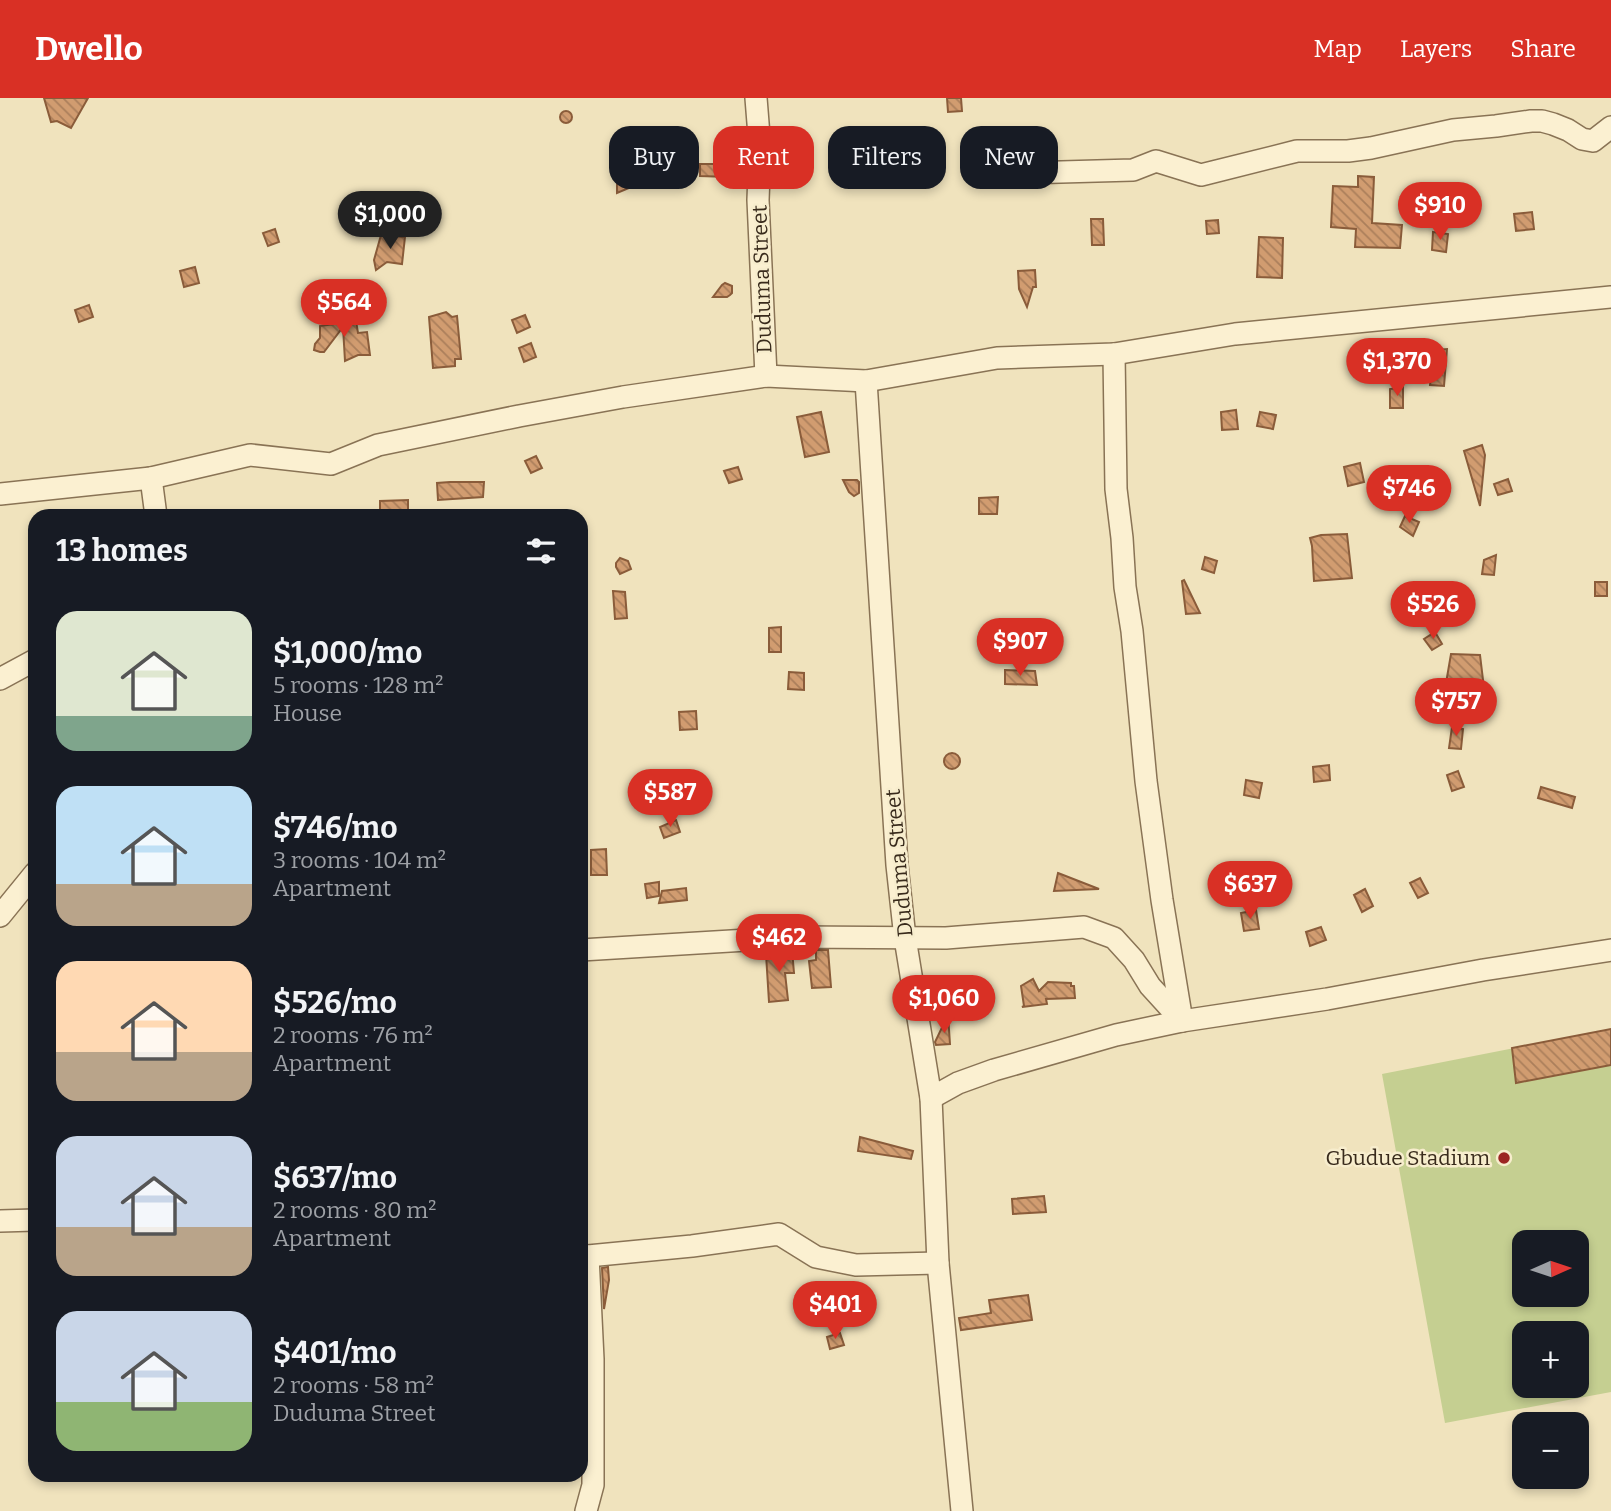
<!DOCTYPE html>
<meta charset="utf-8">
<style>
:root{--surface:#171b24;--page:#242831;--text:#f1f3f6;--muted:#9ea1a6;--accent:#d93025}
body{margin:0;font-family:Bitter,serif;background:var(--page);color:var(--text);height:100vh;display:flex;flex-direction:column;font-size:26px;white-space:nowrap}
*{box-sizing:border-box;margin:0}
p{font-size:23px;color:var(--muted)}
.icon{flex:none;width:38px;height:38px;fill:none;stroke:currentColor;stroke-width:2;stroke-linecap:round;stroke-linejoin:round}
.map{position:relative;flex:1;overflow:hidden}
.side{position:absolute;left:28px;top:411px;width:560px;height:973px;display:flex;flex-direction:column;background:var(--surface);border-radius:21px;box-shadow:0 4px 10px #0003}
.side>*{flex:none}
.hud{position:absolute;left:609px;top:28px;width:665px;height:63px;display:flex;gap:14px}
.needle{width:46px;rotate:87deg}
.tools{position:absolute;left:1512px;top:1132px;display:grid;gap:14px}
.tools a{display:grid;place-items:center;width:77px;height:77px;border-radius:14px;background:var(--surface);box-shadow:0 4px 10px #0003;font-size:35px}
.price{position:absolute;translate:-50% -60px;padding:0 16px;border-radius:24px;background:var(--accent);color:#fff;font-size:23px;line-height:46px;filter:drop-shadow(0 2px 4px #0008)}
.price::after{content:'';position:absolute;left:50%;top:42px;width:21px;height:16px;margin-left:-10px;background:inherit;clip-path:polygon(0 0,100% 0,50% 100%)}
.price.selected{background:#222;color:#fff}
ul{padding:0;list-style:none}
li{display:flex;align-items:center;gap:21px;height:175px;padding:0 28px}
li span{display:grid;place-items:center;flex:none;width:196px;height:140px;border-radius:21px;color:#555}
li>.icon{margin-inline-start:auto}
span .icon{width:84px;height:84px;fill:#fffc;stroke-width:1}
li b{font-size:30px}
h2{display:flex;justify-content:space-between;align-items:center;height:84px;padding:0 28px;font-size:30px}
.tag{padding:0 24px;border-radius:21px;background:var(--surface);box-shadow:0 4px 10px #0003;font-size:24px;line-height:63px}
.tag.selected{background:var(--accent);color:#fff}
header{display:flex;align-items:center;gap:42px;box-sizing:border-box;height:98px;padding:0 35px;background:var(--accent);color:#fff}
header strong{font-size:33px}
nav{display:flex;gap:38px;margin-inline-start:auto;font-size:24px}
.map>svg:first-child{display:block}
.green{fill:#c5cf91;fill-rule:evenodd}
.building{fill:url(#building-back-hatch);stroke:#8a5c3a;stroke-width:2}
.lines{fill:none;stroke-linecap:round;stroke-linejoin:round}
.minor-casing{stroke:#897355;stroke-width:24}
.minor{stroke:#fbf0d1;stroke-width:21}
.poi-dot{fill:#9c2522;stroke:#f7edcd;stroke-width:2.5}
.labels{text-anchor:middle;stroke-width:5;stroke-linejoin:round;paint-order:stroke}
.street-label{font-size:21px;fill:#382a1b;stroke:#f7edcd}
.poi-label{font-size:21px;fill:#382a1b;stroke:#f7edcd;text-anchor:end}
</style>
<header>
<strong>Dwello</strong>
<nav><a>Map</a><a>Layers</a><a>Share</a></nav>
</header>
<div class="map">
<svg width="1611" height="1413" viewBox="0 0 1611 1413">
<defs>
<pattern id="building-back-hatch" width="6" height="6" patternUnits="userSpaceOnUse" patternTransform="scale(1.75)"><rect width="6" height="6" fill="#d19c70"/><path d="M-1 5l2 2M0 0l6 6M5-1l2 2" fill="none" stroke="#ab7f5b"/></pattern>
</defs>
<rect width="100%" height="100%" fill="#f0e3bd"/>
<path class="green" d="M 1611,931 L 1611,1294 L 1445,1325 L 1382,976 ZM 1524,1144 L 1577,1144 L 1577,1197 L 1524,1197 ZM 1524,1236 L 1577,1236 L 1577,1288 L 1524,1288 Z"/>
<g class="building">
<polygon points="44,0 88,0 71,30 57,23 51,24"/>
<polygon points="947,0 961,0 962,13 948,14"/>
<circle cx="566" cy="19" r="6"/>
<polygon points="722,60 728,65 728,79 700,78 700,66 716,66"/>
<polygon points="623,78 635,79 629,90 617,95 617,82"/>
<polygon points="1358,78 1374,79 1372,125 1402,127 1400,150 1355,149 1356,131 1331,129 1333,88 1358,89"/>
<polygon points="1532,114 1534,131 1516,133 1514,116"/>
<polygon points="1091,121 1103,121 1104,147 1092,147"/>
<polygon points="1218,122 1219,135 1207,136 1206,123"/>
<polygon points="275,131 279,144 268,148 263,135"/>
<polygon points="1433,134 1448,136 1446,154 1432,152"/>
<polygon points="381,137 405,139 402,166 387,164 376,172 374,162"/>
<polygon points="1259,139 1283,140 1282,180 1257,179"/>
<polygon points="195,169 199,185 184,189 180,173"/>
<polygon points="1035,172 1036,189 1033,189 1027,209 1019,191 1018,173"/>
<polygon points="725,185 732,188 732,195 730,197 727,199 713,199 722,187"/>
<polygon points="89,207 93,219 79,224 75,212"/>
<polygon points="446,214 452,219 457,218 461,261 455,261 455,268 433,270 429,219"/>
<polygon points="525,217 530,229 517,235 512,222"/>
<polygon points="356,223 358,235 367,234 370,257 358,257 345,263 343,229 324,254 320,254 314,252 315,246 320,240 320,228"/>
<polygon points="531,245 536,259 524,264 519,250"/>
<polygon points="1447,251 1444,288 1430,287 1432,263 1410,259 1410,254"/>
<polygon points="1403,289 1403,310 1390,310 1390,291"/>
<polygon points="1236,312 1238,331 1222,332 1221,314"/>
<polygon points="821,314 829,354 805,359 797,319"/>
<polygon points="1260,314 1276,317 1273,331 1257,328"/>
<polygon points="1482,347 1485,357 1480,408 1464,353"/>
<polygon points="536,358 542,370 531,375 525,363"/>
<polygon points="1360,365 1364,384 1348,388 1344,369"/>
<polygon points="738,369 742,381 729,385 724,373"/>
<polygon points="1508,381 1512,393 1498,397 1494,386"/>
<polygon points="843,382 857,382 859,384 859,395 854,398 849,394"/>
<polygon points="450,384 484,384 483,399 438,402 437,385"/>
<polygon points="998,399 997,416 979,416 979,400"/>
<polygon points="408,402 408,418 380,418 380,403"/>
<polygon points="1405,418 1419,424 1413,438 1400,429"/>
<polygon points="1347,436 1352,480 1314,483 1312,448 1310,440 1321,437"/>
<polygon points="1496,457 1494,477 1482,476 1484,462"/>
<polygon points="1205,459 1217,463 1214,475 1202,471"/>
<polygon points="620,460 628,463 631,471 620,476 616,469 616,465"/>
<polygon points="1184,482 1200,515 1186,516 1182,483"/>
<rect x="1595" y="484" width="12" height="14"/>
<polygon points="613,493 625,494 627,520 615,521"/>
<polygon points="781,529 781,554 769,554 769,530"/>
<polygon points="1435,534 1442,546 1432,552 1424,541"/>
<polygon points="1451,556 1480,557 1484,590 1456,593 1445,591"/>
<polygon points="1005,572 1035,573 1037,587 1005,586"/>
<polygon points="789,574 804,575 804,592 788,591"/>
<polygon points="696,613 697,631 680,632 679,614"/>
<polygon points="1452,629 1463,631 1461,651 1449,650"/>
<circle cx="952" cy="663" r="8"/>
<polygon points="1329,667 1330,682 1314,684 1313,669"/>
<polygon points="1458,673 1464,689 1452,693 1447,677"/>
<polygon points="1246,682 1262,685 1259,700 1244,697"/>
<polygon points="1541,689 1575,699 1572,710 1538,700"/>
<polygon points="676,722 680,734 664,740 660,729"/>
<polygon points="606,751 607,777 591,777 591,752"/>
<polygon points="1058,775 1099,791 1054,793"/>
<polygon points="1420,780 1428,795 1418,800 1410,785"/>
<polygon points="659,784 659,798 647,800 645,786"/>
<polygon points="686,790 687,802 659,805 662,793"/>
<polygon points="1365,791 1373,808 1362,814 1354,797"/>
<polygon points="1256,812 1259,831 1244,833 1241,815"/>
<polygon points="1321,829 1326,842 1310,848 1306,834"/>
<polygon points="792,852 794,875 785,875 788,902 769,904 766,856"/>
<polygon points="816,852 828,852 831,889 812,890 809,863 816,862"/>
<polygon points="1033,881 1039,893 1048,884 1071,885 1071,888 1074,888 1075,900 1046,901 1047,906 1022,909 1024,908 1021,888"/>
<polygon points="948,917 950,946 936,947 935,944"/>
<polygon points="1611,931 1611,967 1516,985 1512,950"/>
<polygon points="860,1039 913,1053 911,1061 858,1053"/>
<polygon points="1044,1098 1046,1114 1013,1116 1012,1101"/>
<polygon points="608,1169 609,1182 604,1211 602,1170"/>
<polygon points="1028,1197 1032,1222 961,1232 959,1220 991,1215 989,1202"/>
<polygon points="840,1235 844,1247 830,1251 827,1239"/>
</g>
<g class="lines">
<defs>
<g id="minor">
<polyline points="756,0 760,50 758,102 766,278"/>
<polyline points="993,76 1133,72 1156,63 1201,77 1297,53 1348,53 1371,50 1453,32 1496,28 1531,23 1542,23 1553,26 1568,32 1582,41 1593,43 1611,29"/>
<polyline points="1114,256 1116,391 1122,440 1125,489 1132,533 1146,683 1162,802 1182,923"/>
<polyline points="866,283 897,767 905,840 931,1000 938,1165 962,1413"/>
<polyline points="151,380 156,418"/>
<polyline points="0,396 151,380 250,357 331,366 378,347 519,318 623,299 766,278 866,283 997,260 1114,256 1235,236 1611,199"/>
<polyline points="0,581 35,562"/>
<polyline points="0,818 35,775"/>
<polyline points="581,852 796,839 946,840 1084,829 1114,840 1134,862 1150,888 1182,923"/>
<polyline points="931,1000 958,985 994,972 1116,937 1182,923 1327,901 1483,872 1611,852"/>
<polyline points="0,1123 35,1122"/>
<polyline points="581,1161 588,1158 692,1148 779,1136 816,1159 856,1167 938,1165"/>
<polyline points="586,1413 593,1387 593,1261 588,1158"/>
</g>
</defs>
<use href="#minor" class="minor-casing"/>
<use href="#minor" class="minor"/>
</g>
<circle class="poi-dot" cx="1504" cy="1060" r="7"/>
<g class="labels">
<g class="street-label">
<text transform="translate(762 181) rotate(-92)" y="7">Duduma Street</text>
<text transform="translate(899 765) rotate(-95)" y="7">Duduma Street</text>
</g>
<g class="poi-label">
<text x="1490" y="1067">Gbudue Stadium</text>
</g>
</g>
</svg>
<div class="tools">
<a><svg class="needle" viewBox="-14 -14 28 28"><path d="M0-13l5 13h-10z" fill="#e53935"/><path d="M0 13l5-13h-10z" fill="#9ea1a6"/></svg></a>
<a>+</a>
<a>−</a>
</div>
<b class="price" style="left:1440px;top:144px">$910</b>
<b class="price selected" style="left:390px;top:153px">$1,000</b>
<b class="price" style="left:344px;top:241px">$564</b>
<b class="price" style="left:1397px;top:300px">$1,370</b>
<b class="price" style="left:1409px;top:427px">$746</b>
<b class="price" style="left:1433px;top:543px">$526</b>
<b class="price" style="left:1020px;top:580px">$907</b>
<b class="price" style="left:1456px;top:640px">$757</b>
<b class="price" style="left:670px;top:731px">$587</b>
<b class="price" style="left:1250px;top:823px">$637</b>
<b class="price" style="left:779px;top:876px">$462</b>
<b class="price" style="left:944px;top:937px">$1,060</b>
<b class="price" style="left:835px;top:1243px">$401</b>
<div class="hud">
<a class="tag">Buy</a>
<a class="tag selected">Rent</a>
<a class="tag">Filters</a>
<a class="tag">New</a>
</div>
<section class="side">
<h2>13 homes<svg class="icon" aria-label="filters" viewBox="0 0 24 24"><path d="M4 7h16M4 17h16"/><circle cx="9" cy="7" r="2"/><circle cx="15" cy="17" r="2"/></svg></h2>
<ul>
<li><span style="background:linear-gradient(#dfe7d0 75%,#7fa58c 0)"><svg class="icon" aria-label="home" viewBox="0 0 24 24"><path d="M3 11l9-7 9 7M6 9v11h12V9"/></svg></span><div><b>$1,000/mo</b><p>5 rooms · 128 m²</p><p>House</p></div></li>
<li><span style="background:linear-gradient(#bfe0f5 70%,#b9a48a 0)"><svg class="icon" aria-label="home" viewBox="0 0 24 24"><path d="M3 11l9-7 9 7M6 9v11h12V9"/></svg></span><div><b>$746/mo</b><p>3 rooms · 104 m²</p><p>Apartment</p></div></li>
<li><span style="background:linear-gradient(#ffd9b3 65%,#b9a48a 0)"><svg class="icon" aria-label="home" viewBox="0 0 24 24"><path d="M3 11l9-7 9 7M6 9v11h12V9"/></svg></span><div><b>$526/mo</b><p>2 rooms · 76 m²</p><p>Apartment</p></div></li>
<li><span style="background:linear-gradient(#c9d6e8 65%,#b9a48a 0)"><svg class="icon" aria-label="home" viewBox="0 0 24 24"><path d="M3 11l9-7 9 7M6 9v11h12V9"/></svg></span><div><b>$637/mo</b><p>2 rooms · 80 m²</p><p>Apartment</p></div></li>
<li><span style="background:linear-gradient(#c9d6e8 65%,#8fb573 0)"><svg class="icon" aria-label="home" viewBox="0 0 24 24"><path d="M3 11l9-7 9 7M6 9v11h12V9"/></svg></span><div><b>$401/mo</b><p>2 rooms · 58 m²</p><p>Duduma Street</p></div></li>
</ul>
</section>
</div>
